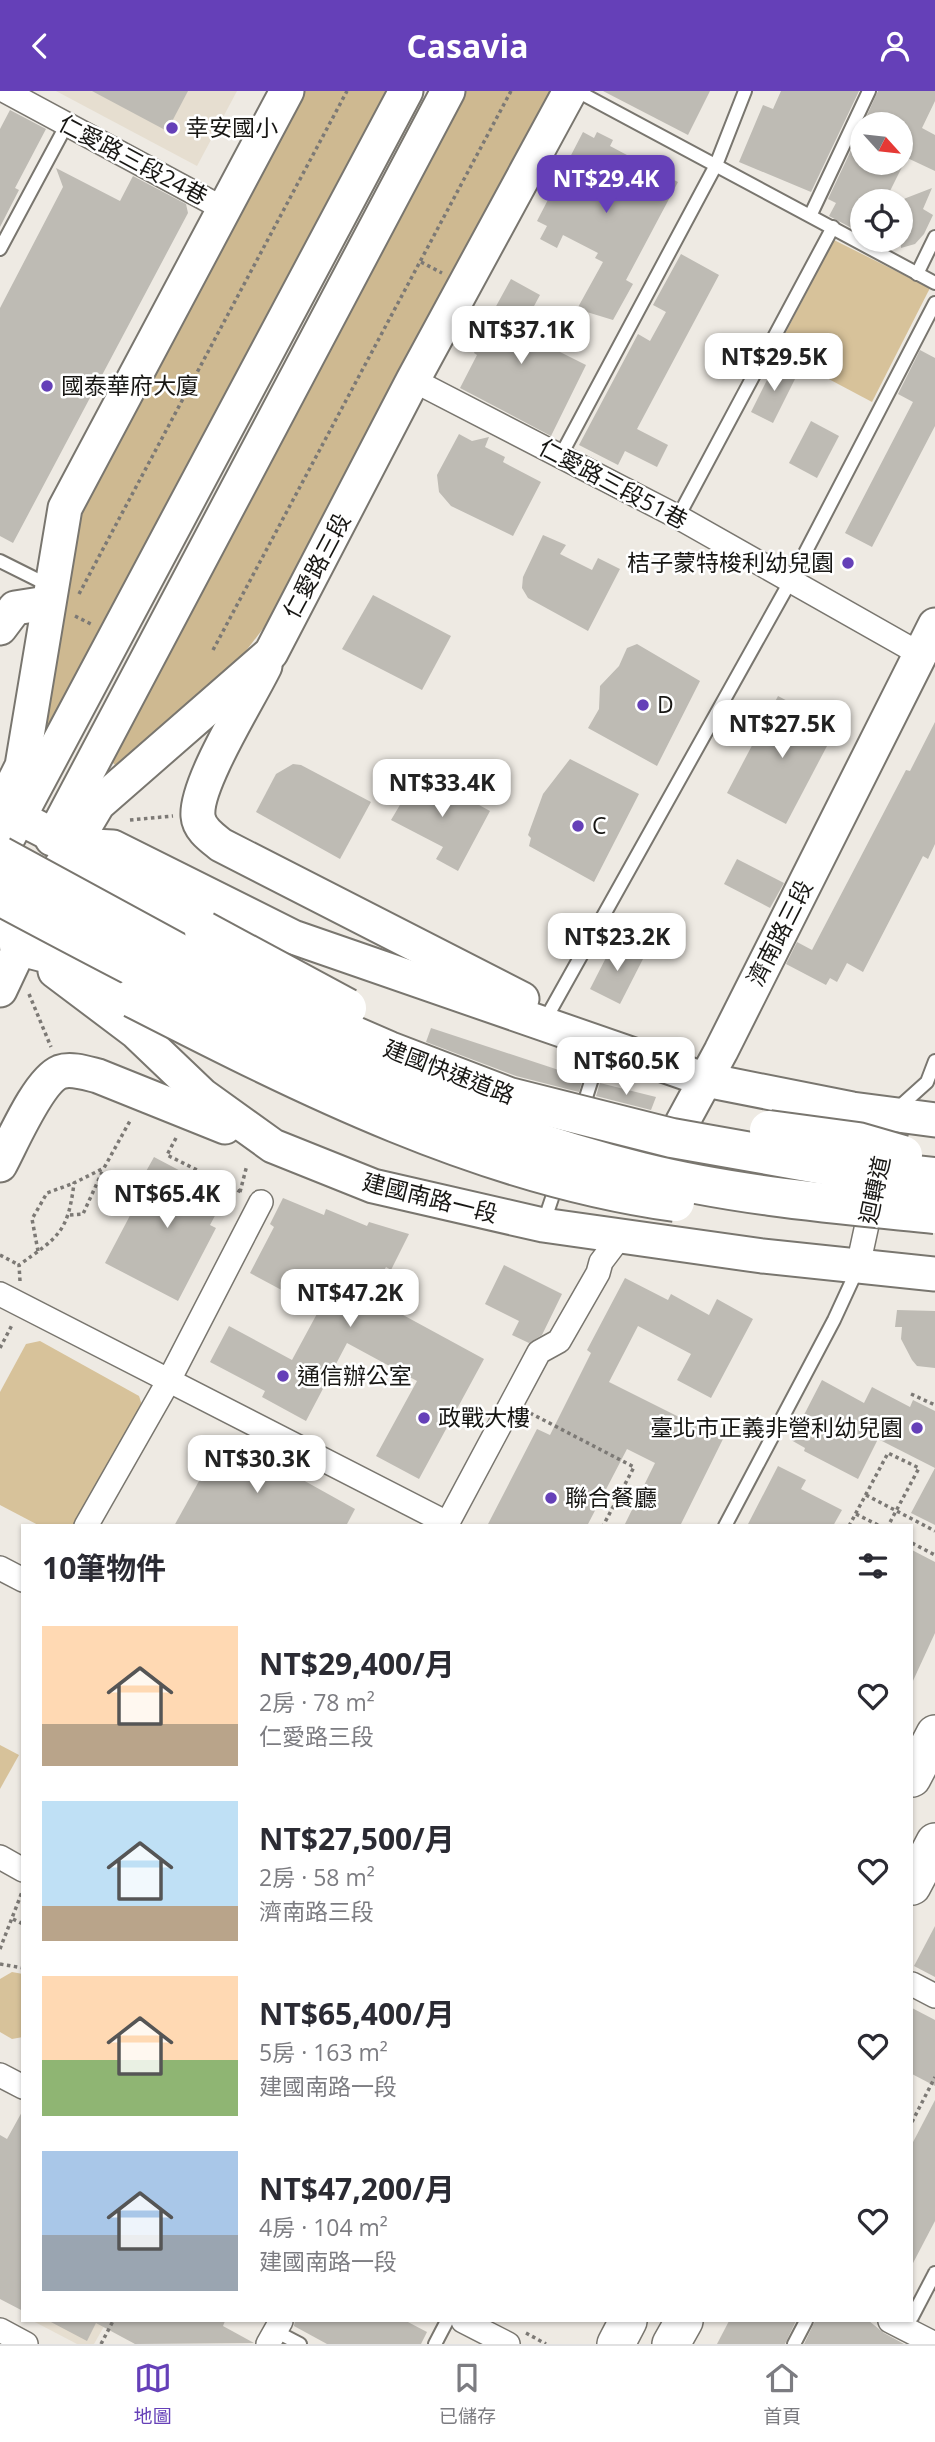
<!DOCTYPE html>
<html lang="zh-TW">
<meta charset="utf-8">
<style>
:root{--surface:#fff;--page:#f7f7f7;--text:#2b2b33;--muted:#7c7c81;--line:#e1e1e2;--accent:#6540b8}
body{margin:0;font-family:"Open Sans","Noto Sans TC",sans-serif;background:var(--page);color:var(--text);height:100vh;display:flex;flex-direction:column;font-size:26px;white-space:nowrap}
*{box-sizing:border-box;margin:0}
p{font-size:23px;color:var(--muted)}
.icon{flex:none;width:38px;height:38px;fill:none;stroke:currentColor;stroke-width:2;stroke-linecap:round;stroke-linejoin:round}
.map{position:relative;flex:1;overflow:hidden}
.drawer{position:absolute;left:21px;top:1433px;width:892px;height:798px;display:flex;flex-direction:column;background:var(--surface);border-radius:0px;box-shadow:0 2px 5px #0004}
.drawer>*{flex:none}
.needle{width:46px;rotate:117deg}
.fabs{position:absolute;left:850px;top:21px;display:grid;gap:14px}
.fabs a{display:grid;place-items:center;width:63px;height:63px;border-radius:50%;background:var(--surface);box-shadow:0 2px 5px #0004;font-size:35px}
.price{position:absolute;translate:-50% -60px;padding:0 16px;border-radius:14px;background:#fff;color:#222;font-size:23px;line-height:46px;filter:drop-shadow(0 2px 4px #0008)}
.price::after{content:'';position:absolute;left:50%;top:42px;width:21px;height:16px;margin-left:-10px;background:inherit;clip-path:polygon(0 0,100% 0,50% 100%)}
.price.on{background:var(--accent);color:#fff}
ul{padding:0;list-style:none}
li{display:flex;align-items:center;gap:21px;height:175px;padding:0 21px}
li span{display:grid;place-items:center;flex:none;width:196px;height:140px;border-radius:0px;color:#555}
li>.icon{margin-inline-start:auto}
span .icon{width:84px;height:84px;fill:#fffc;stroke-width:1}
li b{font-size:30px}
h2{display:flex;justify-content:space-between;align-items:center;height:84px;padding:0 21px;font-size:30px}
header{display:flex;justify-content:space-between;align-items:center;height:91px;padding:0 21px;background:var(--accent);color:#fff;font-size:32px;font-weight:700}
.menu{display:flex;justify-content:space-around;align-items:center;height:98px;border-top:2px solid var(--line);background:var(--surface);font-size:19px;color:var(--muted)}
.menu a{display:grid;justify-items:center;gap:4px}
.menu .on{color:var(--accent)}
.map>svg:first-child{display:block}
.built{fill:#e6ded0}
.green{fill:#d7c29a}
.forest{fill:#ceb991}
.building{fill:#bebbb4}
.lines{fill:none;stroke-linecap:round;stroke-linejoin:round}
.lane-casing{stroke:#79766f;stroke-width:16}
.street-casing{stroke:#79766f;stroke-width:26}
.secondary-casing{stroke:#79766f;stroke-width:37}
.primary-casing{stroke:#79766f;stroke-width:40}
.highway-casing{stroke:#79766f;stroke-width:42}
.path{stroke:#7c7975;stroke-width:3.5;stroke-dasharray:3.5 3.5;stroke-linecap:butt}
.lane{stroke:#fff;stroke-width:12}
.street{stroke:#fff;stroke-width:23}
.secondary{stroke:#fff;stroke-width:33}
.primary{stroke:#fff;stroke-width:37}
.highway{stroke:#fff;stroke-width:38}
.highway-bridge-casing{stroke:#79766f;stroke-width:42;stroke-linecap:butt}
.highway-bridge{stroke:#fff;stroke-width:38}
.poi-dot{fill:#6540b8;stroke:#fff;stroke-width:2.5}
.labels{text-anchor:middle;stroke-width:5;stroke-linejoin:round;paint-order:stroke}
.poi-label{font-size:23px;fill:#181714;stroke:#fff;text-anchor:start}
.street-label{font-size:23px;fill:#181714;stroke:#fff}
</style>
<header><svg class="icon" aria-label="back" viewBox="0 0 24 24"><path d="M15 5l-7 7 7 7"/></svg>Casavia<svg class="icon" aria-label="person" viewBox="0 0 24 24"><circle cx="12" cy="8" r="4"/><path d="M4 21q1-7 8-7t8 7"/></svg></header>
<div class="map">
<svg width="935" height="2253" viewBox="0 0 935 2253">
<rect width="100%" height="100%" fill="#eeeae3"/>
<g class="built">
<polygon points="56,0 237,0 197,75"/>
<polygon points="33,2230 107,2230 94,2253 77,2253"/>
</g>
<g class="green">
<polygon points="834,149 930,197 872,311 776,260"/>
<polygon points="40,1250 139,1305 142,1314 75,1435 40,1435 0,1414 0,1301 26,1253"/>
<polygon points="0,1654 19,1664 0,1698"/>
<polygon points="12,1881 23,1883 23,1946 12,1948 0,1941 0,1888"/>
</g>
<g class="forest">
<polygon points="302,0 394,0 54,639 45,635 76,440 83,412"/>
<polygon points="465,0 555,0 275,522 239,569 115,674 109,668"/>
</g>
<g class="building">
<polygon points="92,0 188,0 167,40"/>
<polygon points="603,0 710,0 688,44"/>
<polygon points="781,0 859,0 811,101 739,71 763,14 773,18"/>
<polygon points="878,0 935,0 935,10 922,37 935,44 935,80 901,64 901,33 863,33"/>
<polygon points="10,19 46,38 15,97 19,99 0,136 0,38"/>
<polygon points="863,34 863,72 904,72 885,110 863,110 863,143 829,125 836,112 828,108"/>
<polygon points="583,41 594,47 597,41 613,49 610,55 657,80 659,76 674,84 672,88 678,91 626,189 633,193 613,229 577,218 603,171 595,167 598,162 563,144 557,157 540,148 547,135 537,130"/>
<polygon points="56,77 120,110 133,85 186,113 188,122 13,452 0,445 0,217 63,96"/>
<polygon points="932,97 923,118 933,124 924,143 915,153 901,157 901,109"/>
<polygon points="681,163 719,184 637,338 668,354 657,376 625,360 618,374 579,354 638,243 650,250 666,221 653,214"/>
<polygon points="511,188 540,204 520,241 586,274 551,345 460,297 477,264 474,262 483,239"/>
<polygon points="920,259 935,267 935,335 872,456 845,442 913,311 898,303"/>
<polygon points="775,273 797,284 773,332 751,321"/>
<polygon points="811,330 839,345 817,387 789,372"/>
<polygon points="459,343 472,350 489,346 485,356 505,366 503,371 541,391 513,445 451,415 439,401 437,384"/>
<polygon points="543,444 566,454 560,463 592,479 598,467 620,478 588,540 528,507 522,497 523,486"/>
<polygon points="373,504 451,545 422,599 342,558"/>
<polygon points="637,553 700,590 657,675 588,637 599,618 600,595 619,575 627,557"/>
<polygon points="778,605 837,636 786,733 727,702"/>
<polygon points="935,631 935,753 928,768 923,765 863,881 847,872 837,891 830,887 826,894 786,873 797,851 812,859 906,679 910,680"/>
<polygon points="570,668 639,703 594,791 529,755 531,747 528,744 543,703"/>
<polygon points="293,673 301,674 371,711 340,768 256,721 276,683"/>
<polygon points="432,688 490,720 458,780 436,768 443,756 391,729 413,692"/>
<polygon points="737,768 784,792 770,817 724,793"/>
<polygon points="614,851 644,866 620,913 590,898"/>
<polygon points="431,937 583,987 579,1001 516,985 426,951"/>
<polygon points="600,992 656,1006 651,1019 596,1005"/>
<polygon points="154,1066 226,1104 210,1134 216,1137 178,1210 105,1172 145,1096 139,1093"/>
<polygon points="283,1107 324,1124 326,1118 367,1135 369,1131 409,1143 391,1179 386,1176 370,1206 484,1268 419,1388 376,1365 417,1290 347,1252 306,1330 262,1306 265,1300 210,1271 229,1235 292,1269 319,1219 250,1182 274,1136 270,1133"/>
<polygon points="504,1174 562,1203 542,1244 529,1252 512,1244 519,1230 485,1213"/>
<polygon points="625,1187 668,1209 671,1203 709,1224 717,1208 753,1228 711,1307 677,1289 691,1263 638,1235 609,1291 723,1348 680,1435 624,1435 655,1372 627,1358 587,1435 487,1435 537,1338 550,1344 591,1262 587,1259"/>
<polygon points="897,1219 935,1220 935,1277 917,1275 912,1269 901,1248 902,1236 895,1236"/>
<polygon points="822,1289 864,1312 872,1296 910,1316 913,1309 935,1320 935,1377 878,1348 858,1388 804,1360 805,1357 791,1349"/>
<polygon points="224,1345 355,1418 346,1435 174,1435"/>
<polygon points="778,1375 806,1389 801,1398 842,1419 833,1435 747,1435"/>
<polygon points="935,1377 935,1434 911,1422"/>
<polygon points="912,1459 935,1471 935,1542 912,1592"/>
<polygon points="935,1835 935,1886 914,1875"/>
<polygon points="912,1917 935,1929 935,1995 912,1983"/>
<polygon points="935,2009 935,2130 912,2174 912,2053"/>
<polygon points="23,2019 23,2220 0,2208 0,2044 7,2048"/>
<polygon points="49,2230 225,2230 223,2235 254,2252 135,2253 96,2232 87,2250"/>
<polygon points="295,2230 406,2230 427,2241 421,2253 327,2253 294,2235"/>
<polygon points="729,2230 796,2230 785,2253 717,2253"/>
<polygon points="815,2230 869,2230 884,2242 904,2253 804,2253"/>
</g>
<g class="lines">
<defs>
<g id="lane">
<polyline points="577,0 935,192"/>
<polyline points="811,123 869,0"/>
<polyline points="0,158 67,33"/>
<polyline points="917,183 935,146"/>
<polyline points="561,364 716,74 745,0"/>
<polyline points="678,426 833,136"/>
<polyline points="0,470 50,495"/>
<polyline points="549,922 791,489 935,212"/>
<polyline points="897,1018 927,991 935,970"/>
<polyline points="582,1019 602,956"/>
<polyline points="544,1131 558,1089"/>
<polyline points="725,1435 834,1229 858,1177"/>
<polyline points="912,2226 935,2182"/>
<polyline points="275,2240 300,2253"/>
<polyline points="435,2253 447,2230"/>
<polyline points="794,2253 806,2230"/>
</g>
<g id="street">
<polyline points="5,0 224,118"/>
<polyline points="413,289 678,426 920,563"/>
<polyline points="858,1175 873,1106"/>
<polyline points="0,1203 447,1432"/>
<polyline points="86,1435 168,1291 261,1111"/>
<polyline points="446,1435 539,1261 559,1250 598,1182 601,1171 620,1146"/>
<polyline points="0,1477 23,1489"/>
<polyline points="0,1766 23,1779"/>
<polyline points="912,1893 935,1905"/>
<polyline points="0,1984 23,1996"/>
<polyline points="463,2230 508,2253"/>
<polyline points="890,2230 935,2253"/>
<polyline points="0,2239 26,2253"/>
<polyline points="268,2253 281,2230"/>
</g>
<g id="secondary">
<polyline points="0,537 15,517 47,512"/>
<path d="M 265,575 C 249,608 195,693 198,725 C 199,738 211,746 221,754 L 522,908"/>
<polyline points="4,711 22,675 65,417 287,0"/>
<polyline points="0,717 72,754 113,756 293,846 706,989 852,1018 935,1029"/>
<polyline points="52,748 448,0"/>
<polyline points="0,762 406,0"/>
<polyline points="60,777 98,713 271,562 413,289 570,0"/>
<polyline points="0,838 27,792"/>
<polyline points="55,880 136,941 202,1004 273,1055 373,1095 543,1134 762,1165 935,1183"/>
<polyline points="0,899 32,831"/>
<polyline points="663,1067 721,960 935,534"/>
<path d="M 0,1074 C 12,1052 38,990 60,981 C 71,977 86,982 98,985 L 225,1036"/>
</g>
<g id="primary">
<polyline points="912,1687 935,1643"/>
<polyline points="912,1795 935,1751"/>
<polyline points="616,2253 628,2230"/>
<polyline points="671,2253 684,2230"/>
</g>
<g id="highway">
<polyline points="72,754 91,782 204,840"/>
<polyline points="19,855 50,863 133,907"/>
</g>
</defs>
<use href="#lane" class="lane-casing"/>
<use href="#street" class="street-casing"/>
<use href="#secondary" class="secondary-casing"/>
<use href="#primary" class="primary-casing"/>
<use href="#highway" class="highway-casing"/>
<g class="path">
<polyline points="421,171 442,182"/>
<polyline points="79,503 347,0"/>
<polyline points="75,525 93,534"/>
<polyline points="213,559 511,0"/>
<polyline points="130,729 173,725"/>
<polyline points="29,903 51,956"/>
<polyline points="176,1047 167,1064 241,1101"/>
<polyline points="240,1101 247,1074"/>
<polyline points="70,1124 83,1123 103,1079"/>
<polyline points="38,1160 32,1128 47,1102 74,1092"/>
<polyline points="0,1164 19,1174"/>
<path d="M 20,1190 L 19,1174 C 58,1146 68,1142 74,1092 L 104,1077 L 131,1028"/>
<polyline points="0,1257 12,1234"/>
<polyline points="911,1303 935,1314"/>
<polyline points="530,1322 634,1376 603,1435"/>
<polyline points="866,1404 935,1440"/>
<polyline points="856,1423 880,1435"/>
<polyline points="849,1435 888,1362 919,1377 888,1435"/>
<polyline points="912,1452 935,1464"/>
<polyline points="13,1828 23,1833"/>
<polyline points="0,1858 22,1801"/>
<polyline points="0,1873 23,1877"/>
<polyline points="912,2031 935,1986"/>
<polyline points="526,2242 546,2253"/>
<polyline points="101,2253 113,2230"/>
</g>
<use href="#lane" class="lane"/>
<use href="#street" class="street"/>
<use href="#secondary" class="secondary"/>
<use href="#primary" class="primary"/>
<use href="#highway" class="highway"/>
<defs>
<g id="highway-bridge">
<polyline points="0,765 235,893 389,960 509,1006 672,1047 830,1075 935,1086"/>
<path d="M 0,805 C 206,915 413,1024 641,1081 C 737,1105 837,1113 935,1123"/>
<polyline points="204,840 347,917"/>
<path d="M 133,907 C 305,995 481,1084 675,1111"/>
<polyline points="769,1039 858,1051 903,1064"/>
</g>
</defs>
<use href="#highway-bridge" class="highway-bridge-casing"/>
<use href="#highway-bridge" class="highway-bridge"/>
</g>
<g class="poi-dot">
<circle cx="172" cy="37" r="7"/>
<circle cx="47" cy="295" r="7"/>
<circle cx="848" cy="472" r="7"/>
<circle cx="643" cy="614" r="7"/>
<circle cx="578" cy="735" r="7"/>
<circle cx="283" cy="1285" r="7"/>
<circle cx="424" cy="1327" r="7"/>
<circle cx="917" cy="1337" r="7"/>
<circle cx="551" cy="1407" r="7"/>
</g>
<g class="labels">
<g class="poi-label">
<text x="186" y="45">幸安國小</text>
<text x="61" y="303">國泰華府大廈</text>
<text x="834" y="480" text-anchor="end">桔子蒙特梭利幼兒園</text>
<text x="657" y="622">D</text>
<text x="592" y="743">C</text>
<text x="297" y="1293">通信辦公室</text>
<text x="438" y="1335">政戰大樓</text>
<text x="903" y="1345" text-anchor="end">臺北市正義非營利幼兒園</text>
<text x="565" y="1415">聯合餐廳</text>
</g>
<g class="street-label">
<text transform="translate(133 69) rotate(28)" y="8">仁愛路三段24巷</text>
<text transform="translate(613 393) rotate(28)" y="8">仁愛路三段51巷</text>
<text transform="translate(317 475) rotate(-62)" y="8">仁愛路三段</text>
<text transform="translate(780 842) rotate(-63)" y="8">濟南路三段</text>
<text transform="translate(449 981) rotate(21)" y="8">建國快速道路</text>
<text transform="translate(875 1099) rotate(-78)" y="8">迴轉道</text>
<text transform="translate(430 1107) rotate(14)" y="8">建國南路一段</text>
</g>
</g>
</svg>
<div class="fabs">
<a><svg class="needle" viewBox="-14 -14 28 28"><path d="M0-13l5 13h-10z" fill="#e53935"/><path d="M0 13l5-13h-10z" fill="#7c7c81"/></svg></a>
<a><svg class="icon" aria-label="locate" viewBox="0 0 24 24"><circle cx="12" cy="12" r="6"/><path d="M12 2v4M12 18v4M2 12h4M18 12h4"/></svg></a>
</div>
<b class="price on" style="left:606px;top:124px">NT$29.4K</b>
<b class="price" style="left:521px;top:275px">NT$37.1K</b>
<b class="price" style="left:774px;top:302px">NT$29.5K</b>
<b class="price" style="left:782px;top:669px">NT$27.5K</b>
<b class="price" style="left:442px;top:728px">NT$33.4K</b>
<b class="price" style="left:617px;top:882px">NT$23.2K</b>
<b class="price" style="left:626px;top:1006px">NT$60.5K</b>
<b class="price" style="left:167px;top:1139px">NT$65.4K</b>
<b class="price" style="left:350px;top:1238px">NT$47.2K</b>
<b class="price" style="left:257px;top:1404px">NT$30.3K</b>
<section class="drawer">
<h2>10筆物件<svg class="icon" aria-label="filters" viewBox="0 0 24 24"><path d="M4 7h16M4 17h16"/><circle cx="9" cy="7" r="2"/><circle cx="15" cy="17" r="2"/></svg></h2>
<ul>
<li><span style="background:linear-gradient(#ffd9b3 70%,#b9a48a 0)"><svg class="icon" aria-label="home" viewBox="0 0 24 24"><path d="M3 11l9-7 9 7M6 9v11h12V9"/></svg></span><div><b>NT$29,400/月</b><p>2房 · 78 m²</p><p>仁愛路三段</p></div><svg class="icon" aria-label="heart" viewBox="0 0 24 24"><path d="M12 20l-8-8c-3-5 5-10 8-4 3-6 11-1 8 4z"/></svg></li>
<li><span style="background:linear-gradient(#bfe0f5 75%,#b9a48a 0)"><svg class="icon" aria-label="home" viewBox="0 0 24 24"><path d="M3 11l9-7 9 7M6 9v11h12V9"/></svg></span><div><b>NT$27,500/月</b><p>2房 · 58 m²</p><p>濟南路三段</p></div><svg class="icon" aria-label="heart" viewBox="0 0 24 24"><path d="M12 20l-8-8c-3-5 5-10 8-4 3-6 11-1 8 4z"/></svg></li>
<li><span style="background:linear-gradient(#ffd9b3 60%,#8fb573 0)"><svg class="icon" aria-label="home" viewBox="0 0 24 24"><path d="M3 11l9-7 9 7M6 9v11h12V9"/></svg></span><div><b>NT$65,400/月</b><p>5房 · 163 m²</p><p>建國南路一段</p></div><svg class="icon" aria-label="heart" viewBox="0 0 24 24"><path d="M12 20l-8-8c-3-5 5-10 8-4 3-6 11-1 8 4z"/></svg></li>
<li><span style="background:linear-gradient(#a9c7e8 60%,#9aa5b1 0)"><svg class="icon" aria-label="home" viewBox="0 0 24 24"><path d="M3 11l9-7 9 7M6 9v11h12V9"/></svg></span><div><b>NT$47,200/月</b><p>4房 · 104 m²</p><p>建國南路一段</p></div><svg class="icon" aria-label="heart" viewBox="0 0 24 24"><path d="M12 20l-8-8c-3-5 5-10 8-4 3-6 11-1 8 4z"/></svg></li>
</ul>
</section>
</div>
<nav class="menu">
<a class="on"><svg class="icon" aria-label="map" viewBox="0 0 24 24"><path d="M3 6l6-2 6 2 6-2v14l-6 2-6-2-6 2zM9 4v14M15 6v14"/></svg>地圖</a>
<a><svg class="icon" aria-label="saved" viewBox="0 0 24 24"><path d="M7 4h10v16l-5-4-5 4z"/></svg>已儲存</a>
<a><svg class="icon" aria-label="home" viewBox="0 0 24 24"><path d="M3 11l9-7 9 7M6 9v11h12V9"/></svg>首頁</a>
</nav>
